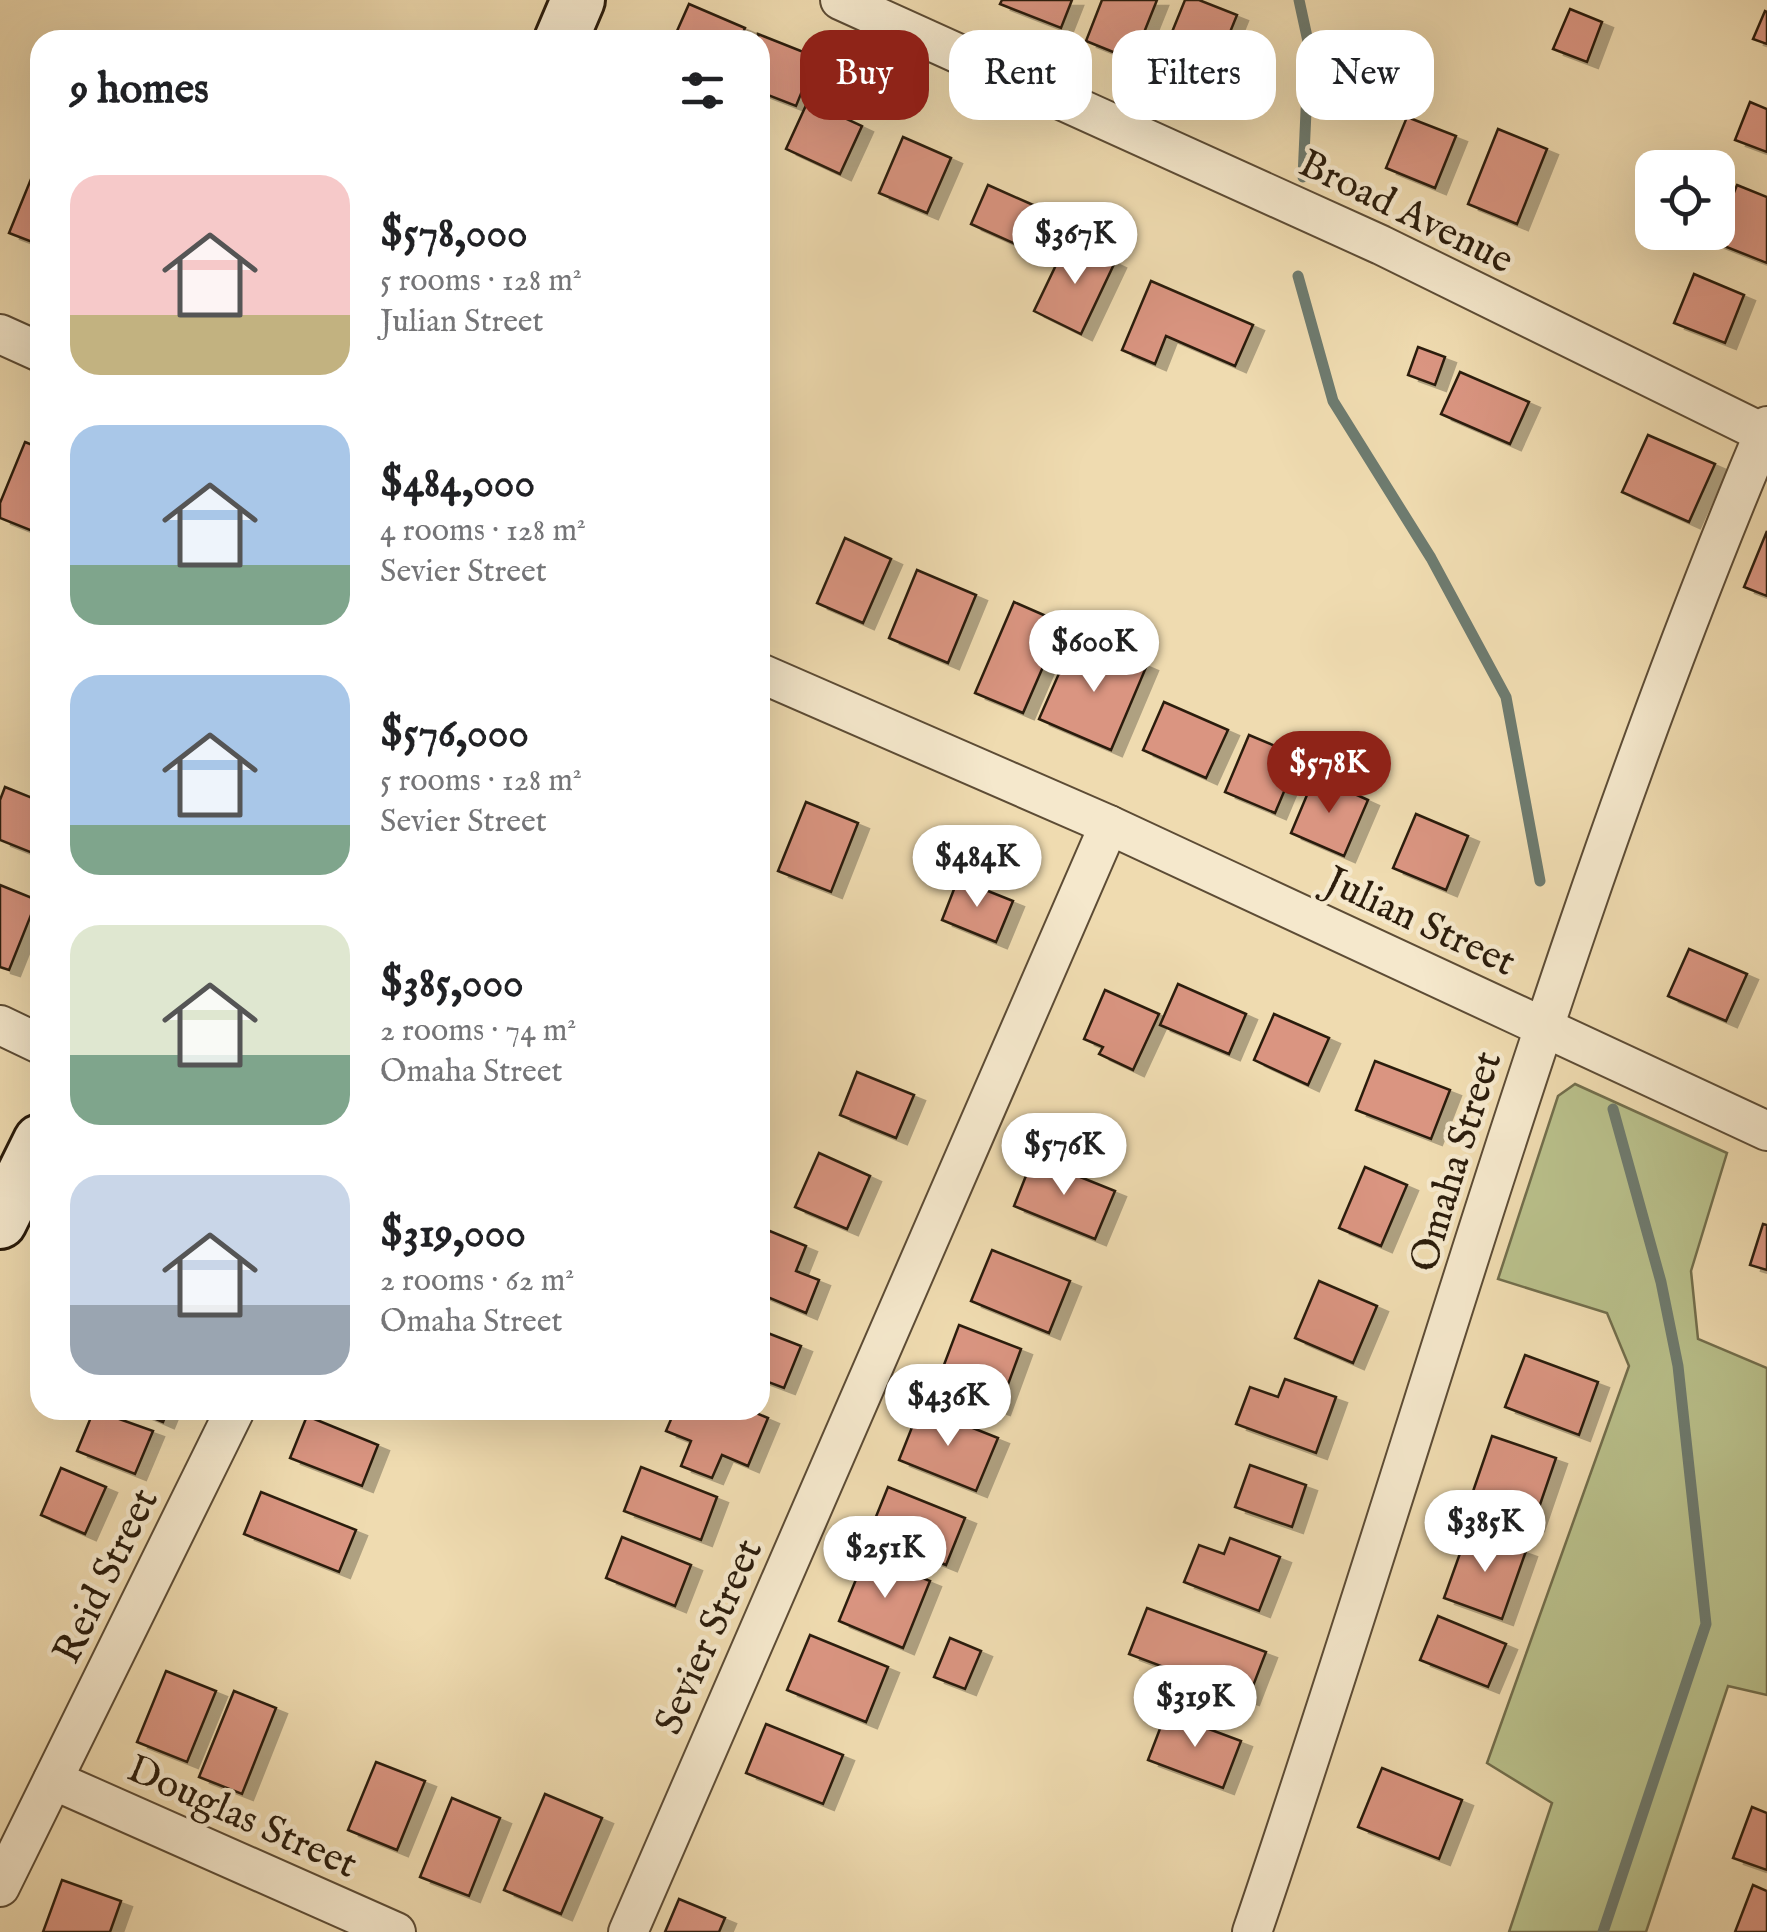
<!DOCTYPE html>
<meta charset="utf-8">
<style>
:root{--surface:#fff;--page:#f2f2f2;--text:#202124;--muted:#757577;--accent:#8f2418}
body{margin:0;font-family:"IM FELL English",serif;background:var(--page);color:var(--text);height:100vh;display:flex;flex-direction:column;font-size:38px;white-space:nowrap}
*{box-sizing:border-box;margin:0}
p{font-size:32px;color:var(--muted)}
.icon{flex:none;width:55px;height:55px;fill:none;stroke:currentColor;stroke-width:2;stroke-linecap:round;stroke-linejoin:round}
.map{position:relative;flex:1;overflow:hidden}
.panel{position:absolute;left:30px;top:30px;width:740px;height:1390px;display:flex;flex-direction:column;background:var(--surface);border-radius:30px;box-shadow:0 10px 40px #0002}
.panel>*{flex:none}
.guide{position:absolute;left:800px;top:30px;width:815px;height:90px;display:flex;gap:20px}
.controls{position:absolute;left:1635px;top:150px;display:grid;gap:20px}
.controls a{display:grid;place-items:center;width:100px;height:100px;border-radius:20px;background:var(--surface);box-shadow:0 10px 40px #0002;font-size:50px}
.price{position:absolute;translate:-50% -85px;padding:0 22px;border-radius:35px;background:#fff;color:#222;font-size:32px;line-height:65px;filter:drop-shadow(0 2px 5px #0008)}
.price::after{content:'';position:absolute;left:50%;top:60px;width:30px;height:22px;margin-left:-15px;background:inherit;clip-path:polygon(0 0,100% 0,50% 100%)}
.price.on{background:var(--accent);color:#fff}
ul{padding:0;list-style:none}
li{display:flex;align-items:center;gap:30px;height:250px;padding:0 40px}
li span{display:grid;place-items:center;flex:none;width:280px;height:200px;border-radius:30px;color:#555}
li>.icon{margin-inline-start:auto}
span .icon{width:120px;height:120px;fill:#fffc;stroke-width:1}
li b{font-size:42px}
h2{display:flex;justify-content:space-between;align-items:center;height:120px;padding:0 40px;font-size:42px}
.tag{padding:0 35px;border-radius:30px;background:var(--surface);box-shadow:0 10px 40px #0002;font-size:35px;line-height:90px}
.tag.on{background:var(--accent);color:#fff}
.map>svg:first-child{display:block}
.green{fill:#b9c08b;stroke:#726e4c;stroke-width:2.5}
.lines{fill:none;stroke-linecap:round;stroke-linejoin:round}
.stream{stroke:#6e7b6f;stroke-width:11}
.building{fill:#da9581;stroke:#2c1d0c;stroke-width:2.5;filter:url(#shadow)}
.street-casing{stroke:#5d4c35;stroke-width:42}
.secondary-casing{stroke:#2c1d0c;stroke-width:58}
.street{stroke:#f5e8cc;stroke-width:38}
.secondary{stroke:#f5e8cc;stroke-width:52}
.labels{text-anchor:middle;stroke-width:9;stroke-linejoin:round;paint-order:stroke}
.street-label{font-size:40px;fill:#2c1d0c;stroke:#f5e8cc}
</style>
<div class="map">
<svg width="1767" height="1932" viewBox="0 0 1767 1932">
<defs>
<filter id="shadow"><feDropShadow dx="11" dy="6" stdDeviation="0" flood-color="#0004"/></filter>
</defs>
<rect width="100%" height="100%" fill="#efdbb0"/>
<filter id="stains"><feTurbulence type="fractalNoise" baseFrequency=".002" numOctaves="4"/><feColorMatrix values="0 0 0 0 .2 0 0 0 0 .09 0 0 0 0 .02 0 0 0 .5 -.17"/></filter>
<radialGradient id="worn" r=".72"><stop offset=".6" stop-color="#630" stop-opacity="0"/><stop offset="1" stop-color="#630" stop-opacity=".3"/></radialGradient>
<polygon class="green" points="1575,1084 1727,1153 1691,1271 1698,1339 1767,1368 1767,1695 1728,1686 1646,1932 1509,1932 1552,1803 1487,1763 1629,1366 1607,1313 1498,1279 1558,1096"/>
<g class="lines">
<g class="stream">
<polyline points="1299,0 1309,46 1303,177"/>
<polyline points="1298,276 1333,401 1431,558 1506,697 1540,881"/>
<polyline points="1603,1932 1706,1624 1678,1366 1661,1282 1613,1109"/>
</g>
</g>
<g class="building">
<polygon points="1002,0 1072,0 1061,28 1000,4"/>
<polygon points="1102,0 1157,0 1133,60 1086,41"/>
<polygon points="1185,0 1199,0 1237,15 1207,89 1157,69"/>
<polygon points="689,4 745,28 740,40 673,40"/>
<polygon points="1570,9 1602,22 1587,62 1553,49"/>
<polygon points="1765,11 1767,12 1767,44 1753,39"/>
<polygon points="758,34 816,57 796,106 760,92"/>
<polygon points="808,101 862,126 840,174 786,149"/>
<polygon points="1750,102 1767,109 1767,152 1735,140"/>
<polygon points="1407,117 1456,136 1435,188 1386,168"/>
<polygon points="1498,129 1547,149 1517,224 1468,204"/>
<polygon points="903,137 951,158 927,213 879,193"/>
<polygon points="40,157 40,245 9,233"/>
<polygon points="988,185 1040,208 1022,247 971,224"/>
<polygon points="1737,185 1767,197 1767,263 1714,242"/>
<polygon points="1068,240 1115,262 1081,334 1034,311"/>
<polygon points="1694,274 1744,295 1725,343 1674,323"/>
<polygon points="1151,281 1253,325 1235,366 1166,336 1155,364 1122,350"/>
<polygon points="1418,347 1445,357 1435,385 1408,375"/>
<polygon points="1460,372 1529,402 1510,444 1441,414"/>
<polygon points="1648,435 1715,464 1689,522 1622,492"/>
<polygon points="25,442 40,448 40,534 0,518 0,503"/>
<polygon points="1767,531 1767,596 1744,587"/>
<polygon points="845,538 891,559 863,623 817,603"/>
<polygon points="917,570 976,595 948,663 889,638"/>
<polygon points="1014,602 1062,623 1023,713 975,693"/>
<polygon points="1071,646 1100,658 1105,647 1147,665 1111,750 1039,719"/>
<polygon points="1164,702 1228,730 1206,778 1143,750"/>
<polygon points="1249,735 1299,756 1275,813 1225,792"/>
<polygon points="1315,776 1368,800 1344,856 1291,833"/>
<polygon points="5,787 40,801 40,856 0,840 0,800"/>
<polygon points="806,802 858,823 831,892 778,871"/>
<polygon points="1416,814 1468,836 1446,890 1393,868"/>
<polygon points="958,879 1013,901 996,942 942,920"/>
<polygon points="0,885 37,900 9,970 0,967"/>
<polygon points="1689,949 1747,974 1726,1021 1668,996"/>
<polygon points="1178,984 1246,1014 1229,1054 1160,1025"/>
<polygon points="1105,990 1159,1014 1133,1070 1099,1054 1103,1047 1084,1039"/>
<polygon points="1274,1014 1329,1038 1308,1085 1254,1060"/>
<polygon points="1375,1061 1450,1090 1431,1139 1356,1110"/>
<polygon points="857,1072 914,1095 896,1138 840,1115"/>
<polygon points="819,1153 870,1176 847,1229 795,1207"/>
<polygon points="1033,1158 1115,1191 1095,1239 1014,1206"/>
<polygon points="1365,1167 1407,1185 1381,1246 1339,1228"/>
<polygon points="1763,1224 1767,1225 1767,1270 1750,1265"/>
<polygon points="760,1227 806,1246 796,1271 819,1280 806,1313 760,1294"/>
<polygon points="992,1250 1070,1281 1049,1333 971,1301"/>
<polygon points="1319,1281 1377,1306 1353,1363 1295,1338"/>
<polygon points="959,1325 1021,1349 999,1409 936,1386"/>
<polygon points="760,1330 801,1346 784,1388 760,1379"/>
<polygon points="1525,1355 1598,1382 1579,1435 1505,1407"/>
<polygon points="1285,1379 1336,1397 1316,1453 1236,1424 1250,1387 1278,1397"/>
<polygon points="920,1407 998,1438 976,1491 899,1460"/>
<polygon points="94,1410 153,1431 135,1474 77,1451"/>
<polygon points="135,1410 168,1410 163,1422"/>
<polygon points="675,1410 749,1410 768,1418 748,1466 722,1455 712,1478 681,1466 691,1441 666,1431"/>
<polygon points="307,1416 378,1445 362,1486 290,1458"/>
<polygon points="1492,1436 1556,1458 1533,1525 1469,1503"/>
<polygon points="1250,1465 1306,1485 1292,1527 1235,1507"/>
<polygon points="641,1467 717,1497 701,1540 624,1511"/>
<polygon points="61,1468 106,1487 85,1534 41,1515"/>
<polygon points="888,1487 965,1518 946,1565 869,1534"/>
<polygon points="261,1492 356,1530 339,1572 244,1534"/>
<polygon points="1468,1531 1526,1551 1502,1619 1444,1598"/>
<polygon points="622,1537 691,1565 675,1606 606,1578"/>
<polygon points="1230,1538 1280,1557 1259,1611 1184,1582 1199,1545 1224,1554"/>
<polygon points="866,1555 930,1581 903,1648 839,1621"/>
<polygon points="1147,1608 1266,1652 1248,1699 1129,1654"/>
<polygon points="1438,1616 1506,1644 1488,1687 1420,1660"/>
<polygon points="810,1635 888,1667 866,1722 787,1690"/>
<polygon points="950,1638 981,1651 965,1689 934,1677"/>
<polygon points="166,1671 216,1691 187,1762 137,1742"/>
<polygon points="234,1691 276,1708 242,1794 199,1777"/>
<polygon points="1166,1713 1241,1741 1223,1788 1148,1760"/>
<polygon points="766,1724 843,1755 823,1804 746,1773"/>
<polygon points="376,1762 425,1781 397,1850 348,1830"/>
<polygon points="1382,1768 1462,1800 1439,1859 1358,1827"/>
<polygon points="545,1794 602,1818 561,1914 504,1890"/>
<polygon points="452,1798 500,1818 469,1896 420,1877"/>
<polygon points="1752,1807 1767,1813 1767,1870 1733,1858"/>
<polygon points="62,1880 121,1901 110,1932 43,1932"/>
<polygon points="1753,1885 1767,1891 1767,1932 1735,1932"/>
<polygon points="679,1899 725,1918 719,1932 665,1932"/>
</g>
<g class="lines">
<defs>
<g id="street">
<polyline points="840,0 1381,245 1767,435"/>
<polyline points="0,334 40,352"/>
<polyline points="760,673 1109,825 1767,1131"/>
<polyline points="0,1025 40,1044"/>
<polyline points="53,1780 396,1932"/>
<polyline points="0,1887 235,1410"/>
<polyline points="628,1932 1109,825"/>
<path d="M 1252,1932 C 1423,1430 1560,915 1767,426"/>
</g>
<g id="secondary">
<polyline points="561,40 578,0"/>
<polyline points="0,1222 40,1141"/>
</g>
</defs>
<use href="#street" class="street-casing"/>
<use href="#secondary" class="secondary-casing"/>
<use href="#street" class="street"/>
<use href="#secondary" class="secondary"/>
</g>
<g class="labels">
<g class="street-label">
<text transform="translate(1407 210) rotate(26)" y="14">Broad Avenue</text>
<text transform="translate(1421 920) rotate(25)" y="14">Julian Street</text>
<text transform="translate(1454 1161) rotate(-73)" y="14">Omaha Street</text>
<text transform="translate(104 1575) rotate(-64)" y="14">Reid Street</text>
<text transform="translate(707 1636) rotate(-66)" y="14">Sevier Street</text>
<text transform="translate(243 1815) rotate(24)" y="14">Douglas Street</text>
</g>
</g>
<rect width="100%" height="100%" filter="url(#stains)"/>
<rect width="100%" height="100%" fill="url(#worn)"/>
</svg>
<div class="controls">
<a><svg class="icon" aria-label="locate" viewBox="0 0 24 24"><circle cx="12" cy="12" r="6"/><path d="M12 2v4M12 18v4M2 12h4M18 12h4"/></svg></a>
</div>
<b class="price" style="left:1075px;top:287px">$367K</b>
<b class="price" style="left:1094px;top:695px">$600K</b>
<b class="price on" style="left:1329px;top:816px">$578K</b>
<b class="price" style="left:977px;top:910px">$484K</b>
<b class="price" style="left:1064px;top:1198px">$576K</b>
<b class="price" style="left:948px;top:1449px">$436K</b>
<b class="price" style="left:1485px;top:1575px">$385K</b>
<b class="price" style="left:885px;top:1601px">$251K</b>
<b class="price" style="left:1195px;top:1750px">$319K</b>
<div class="guide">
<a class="tag on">Buy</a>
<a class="tag">Rent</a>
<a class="tag">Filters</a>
<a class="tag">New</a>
</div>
<section class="panel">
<h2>9 homes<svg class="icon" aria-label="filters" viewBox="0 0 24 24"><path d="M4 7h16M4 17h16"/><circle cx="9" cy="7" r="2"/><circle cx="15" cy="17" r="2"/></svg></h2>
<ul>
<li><span style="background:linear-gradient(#f6c9c9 70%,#c2b280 0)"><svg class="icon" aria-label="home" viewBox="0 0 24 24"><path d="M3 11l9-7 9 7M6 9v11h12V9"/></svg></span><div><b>$578,000</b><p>5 rooms · 128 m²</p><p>Julian Street</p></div></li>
<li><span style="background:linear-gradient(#a9c7e8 70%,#7fa58c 0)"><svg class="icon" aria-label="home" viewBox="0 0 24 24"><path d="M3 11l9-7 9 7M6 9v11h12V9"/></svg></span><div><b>$484,000</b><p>4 rooms · 128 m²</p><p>Sevier Street</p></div></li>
<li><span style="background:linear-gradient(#a9c7e8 75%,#7fa58c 0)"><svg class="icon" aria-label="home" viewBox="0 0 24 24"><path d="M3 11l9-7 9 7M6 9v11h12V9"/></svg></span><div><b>$576,000</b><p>5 rooms · 128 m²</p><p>Sevier Street</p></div></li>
<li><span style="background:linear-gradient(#dfe7d0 65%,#7fa58c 0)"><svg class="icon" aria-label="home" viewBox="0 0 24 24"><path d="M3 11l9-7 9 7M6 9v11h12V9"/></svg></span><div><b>$385,000</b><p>2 rooms · 74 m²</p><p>Omaha Street</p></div></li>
<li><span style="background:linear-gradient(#c9d6e8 65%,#9aa5b1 0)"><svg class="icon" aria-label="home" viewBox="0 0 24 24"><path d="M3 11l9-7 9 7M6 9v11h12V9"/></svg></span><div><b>$319,000</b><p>2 rooms · 62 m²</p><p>Omaha Street</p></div></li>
</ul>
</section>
</div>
